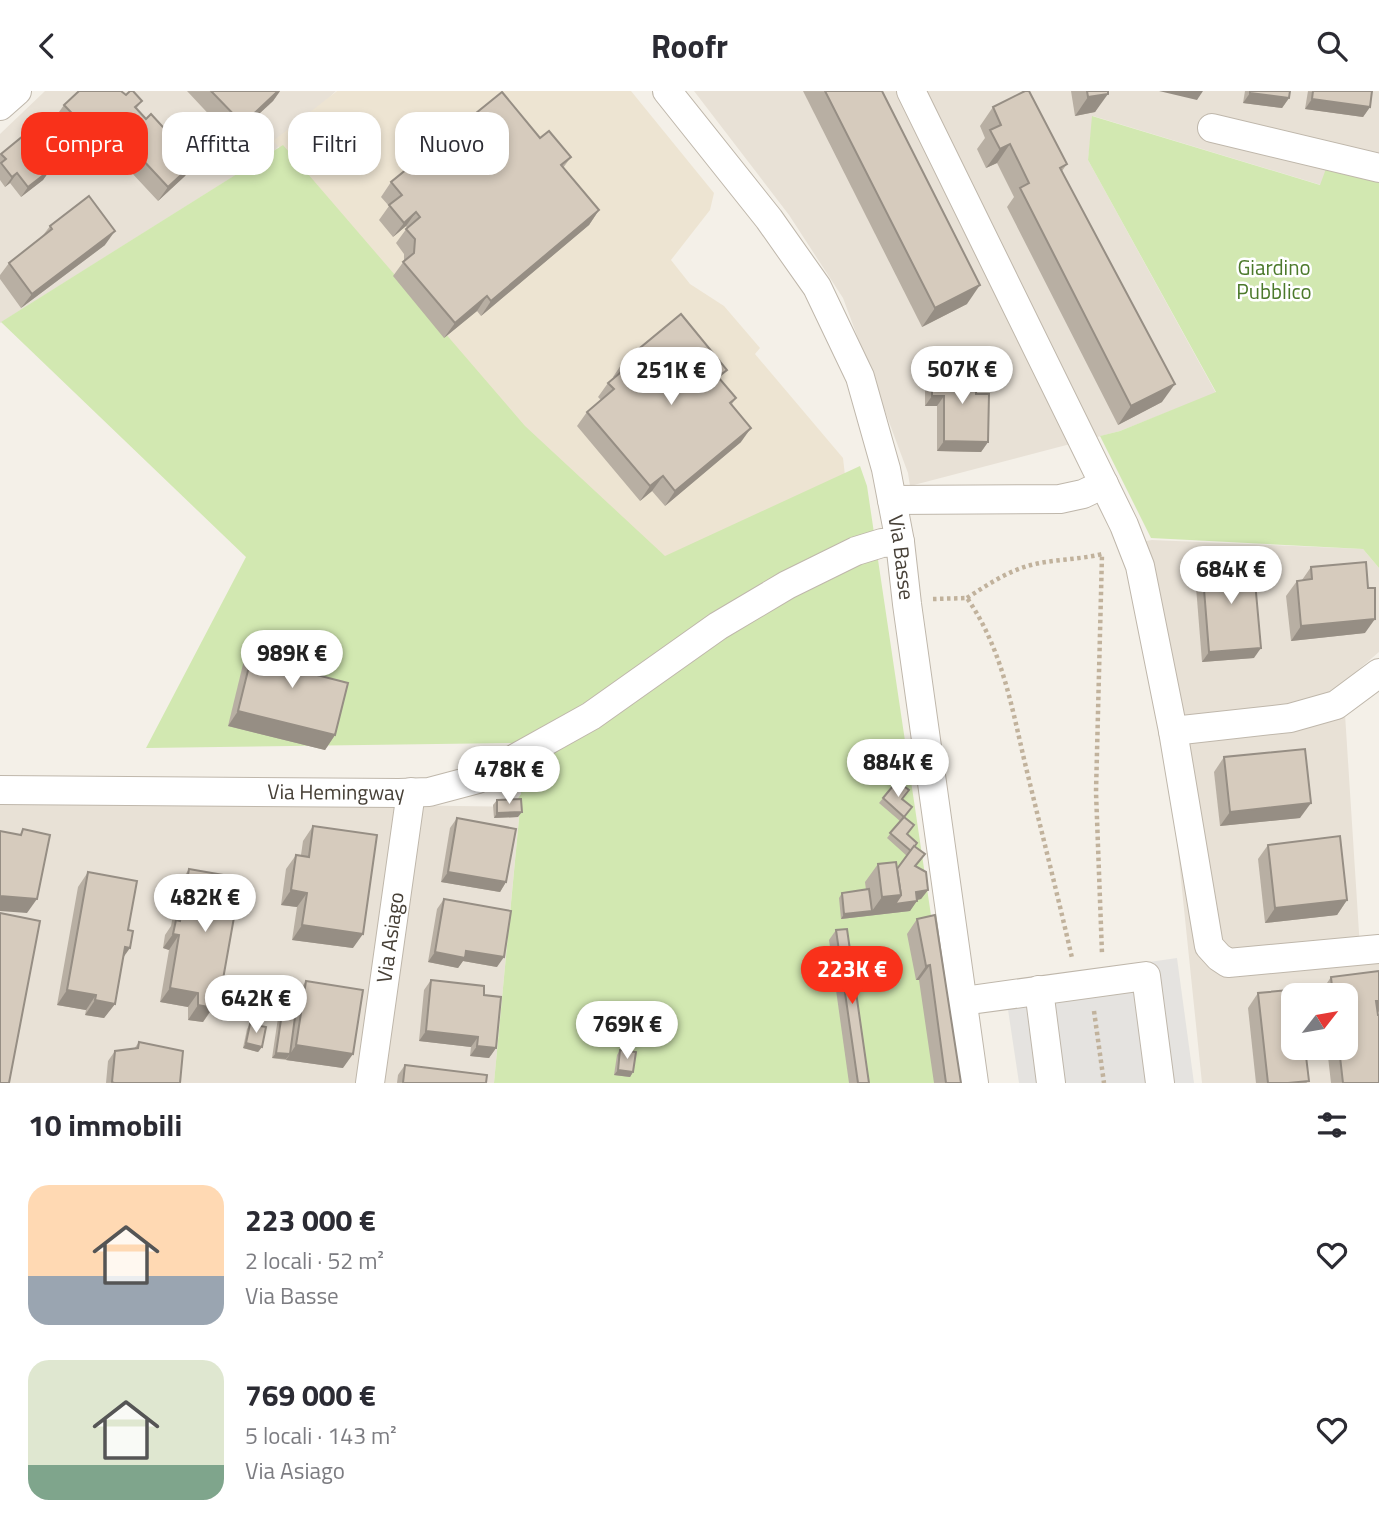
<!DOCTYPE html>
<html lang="it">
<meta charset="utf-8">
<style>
:root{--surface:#fff;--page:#f7f7f7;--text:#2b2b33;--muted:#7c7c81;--accent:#f9311a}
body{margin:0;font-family:"Titillium Web",sans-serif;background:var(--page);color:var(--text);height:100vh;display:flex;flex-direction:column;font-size:26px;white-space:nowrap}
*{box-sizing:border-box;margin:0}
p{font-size:23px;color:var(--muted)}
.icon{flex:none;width:38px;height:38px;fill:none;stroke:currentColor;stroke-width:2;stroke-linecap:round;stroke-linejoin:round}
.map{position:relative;height:992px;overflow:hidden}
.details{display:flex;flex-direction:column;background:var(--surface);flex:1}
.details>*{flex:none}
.top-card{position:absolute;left:21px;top:21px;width:700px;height:63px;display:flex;gap:14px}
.needle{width:46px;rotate:59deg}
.tools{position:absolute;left:1281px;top:892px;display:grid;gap:14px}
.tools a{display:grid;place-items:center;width:77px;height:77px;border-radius:14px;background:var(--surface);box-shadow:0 4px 10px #0003;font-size:35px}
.price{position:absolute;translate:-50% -60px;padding:0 16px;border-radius:24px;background:#fff;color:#222;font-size:23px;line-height:46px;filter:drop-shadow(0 2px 4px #0008)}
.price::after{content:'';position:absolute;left:50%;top:42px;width:21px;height:16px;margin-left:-10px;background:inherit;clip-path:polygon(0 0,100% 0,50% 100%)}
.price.current{background:var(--accent);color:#fff}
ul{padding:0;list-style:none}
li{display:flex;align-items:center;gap:21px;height:175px;padding:0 28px}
li span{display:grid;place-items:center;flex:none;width:196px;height:140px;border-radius:21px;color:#555}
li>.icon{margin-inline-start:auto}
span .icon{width:84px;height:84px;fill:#fffc;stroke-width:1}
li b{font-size:30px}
h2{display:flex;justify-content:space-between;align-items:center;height:84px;padding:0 28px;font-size:30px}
.tag{padding:0 24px;border-radius:21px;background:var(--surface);box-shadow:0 4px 10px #0003;font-size:24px;line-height:63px}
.tag.current{background:var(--accent);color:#fff}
header{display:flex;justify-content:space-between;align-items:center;height:91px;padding:0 28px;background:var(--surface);font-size:32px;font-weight:700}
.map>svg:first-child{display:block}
.residential{fill:#e8e1d6;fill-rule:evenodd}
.education{fill:#ede4d2}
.green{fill:#d2e8b1}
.parking{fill:#e5e3e0}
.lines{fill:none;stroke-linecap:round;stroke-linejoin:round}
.minor-casing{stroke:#bfb7ab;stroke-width:30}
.path{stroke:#c1b29c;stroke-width:4.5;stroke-dasharray:3.5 3.5;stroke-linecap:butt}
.minor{stroke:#fff;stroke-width:28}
.wall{fill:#b8afa3}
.shaded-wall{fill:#968e84}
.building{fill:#d6cbbd;stroke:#968e84;stroke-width:2}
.labels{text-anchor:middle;stroke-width:5;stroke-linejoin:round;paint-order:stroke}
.park-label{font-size:21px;fill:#4b792a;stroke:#fff}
.street-label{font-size:21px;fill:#474037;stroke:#fff}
</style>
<header><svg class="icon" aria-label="back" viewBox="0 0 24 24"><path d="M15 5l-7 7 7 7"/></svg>Roofr<svg class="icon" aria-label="search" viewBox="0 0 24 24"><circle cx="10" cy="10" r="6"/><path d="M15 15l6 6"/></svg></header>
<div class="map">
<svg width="1379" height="992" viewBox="0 0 1379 992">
<rect width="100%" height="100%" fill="#f4f0e8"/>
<g class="residential">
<polygon points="45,0 336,0 274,60 0,232 0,43"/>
<polygon points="694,0 1379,0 1379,88 1321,94 1093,25 1088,69 1216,302 1120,340 910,395 908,382 843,207 789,124"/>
<path d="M 1152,449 L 1363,458 L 1379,477 L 1379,561 L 1343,592 L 1360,857 L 1379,855 L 1379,992 L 1202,992 L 1146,450 ZM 1293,905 L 1346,905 L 1346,957 L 1293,957 Z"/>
<polygon points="0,708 520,716 494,992 0,992"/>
</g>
<polygon class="education" points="337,0 631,0 714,102 710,119 671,169 690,193 724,215 760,257 755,263 843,367 846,393 678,541 298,75 273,50"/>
<g class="green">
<polygon points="1092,25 1320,94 1327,75 1379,88 1379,477 1363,458 1151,447 1100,345 1120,340 1216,301 1088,69"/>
<polygon points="283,54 525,335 665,465 860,375 867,395 956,992 494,992 520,717 512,716 521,703 512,652 146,657 246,466 1,231"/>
</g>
<polygon class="parking" points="1177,867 1194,992 1019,992 1004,892"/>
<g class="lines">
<defs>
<g id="minor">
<path id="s1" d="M 667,0 L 769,128 L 817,196 L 860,286 L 886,378 L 900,451 L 907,513 L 974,992"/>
<polyline points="911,0 1124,434 1140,475 1173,640 1209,855 1219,866 1228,872 1379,858"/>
<polyline points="0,15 17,0"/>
<polyline points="1212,37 1379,77"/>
<polyline points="892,409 1060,408 1083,403 1104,393"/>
<polyline points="1173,640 1290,627 1336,614 1379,582"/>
<path id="s2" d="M 0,699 L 399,702 L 429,701 L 478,688 L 591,625 L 718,535 L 787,494 L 856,460 L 882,452 L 900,451"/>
<polyline points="1039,899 1051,992"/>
<polyline points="963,910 1146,885 1160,992"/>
<path id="s3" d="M 370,992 L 411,701"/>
</g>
</defs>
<use href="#minor" class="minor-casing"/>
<g class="path">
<path d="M 967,507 C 987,494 1008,480 1031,474 C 1054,468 1078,469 1102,463 L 1096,701 L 1102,863"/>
<path d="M 933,508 L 967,507 C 1001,556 1011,612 1024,668 C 1040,735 1057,801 1072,867"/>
<polyline points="1094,920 1104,992"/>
</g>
<use href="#minor" class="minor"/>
</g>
<g class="wall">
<polygon points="187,0 280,0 273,10 232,48"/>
<polygon points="803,0 882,0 967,213 922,236"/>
<polygon points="1071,0 1108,0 1095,21 1075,25"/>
<polygon points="1245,0 1290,0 1289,7 1282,17 1243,12"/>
<polygon points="1308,0 1372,0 1370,16 1363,26 1305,18"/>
<polygon points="126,4 142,10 136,18 146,28 195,71 185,85 158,110 117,66 106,76 82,51 79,54 54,28 64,14"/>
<polygon points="993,16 1067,73 1062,80 1162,311 1118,334 1007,116 1014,106 997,72 986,77 977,58 985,47 980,35"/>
<polygon points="540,47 571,66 563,77 599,119 589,134 481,225 477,220 444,247 393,185 404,170 404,163 396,152 407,137 406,135 393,146 379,129 389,115 381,106 391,91"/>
<polygon points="1,63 50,79 43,89 21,106 10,92 5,96 0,89 0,64"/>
<polygon points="50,135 105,154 21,217 0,188 0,184 9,172 41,147"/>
<polygon points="623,271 720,289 736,307 732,313 741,351 665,415 652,400 640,410 577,335 587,321 601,309 598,306 608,292 614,287 613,286"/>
<polygon points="932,280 976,303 988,351 981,361 937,360 937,315 925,315 925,290"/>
<polygon points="1202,473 1254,567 1202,571 1195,483"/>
<polygon points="1311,476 1365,542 1291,550 1286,505 1297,490 1302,489"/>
<polygon points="255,551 317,584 335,644 325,659 228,635 245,565"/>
<polygon points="890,666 902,708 907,744 915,755 916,775 928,799 921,808 917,809 910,820 841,828 839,807 842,802 866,799 865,791 878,773 897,778 907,765 887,747 900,730 879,712 893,695 878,681"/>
<polygon points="1224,666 1300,727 1220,735 1214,681"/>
<polygon points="497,709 518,726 494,727 493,714"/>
<polygon points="457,727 506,791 500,801 441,791 450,737"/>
<polygon points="313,735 353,857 292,849 297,816 281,814 286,778 296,764 301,764 303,750"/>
<polygon points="1268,754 1347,809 1337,824 1265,832 1258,768"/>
<polygon points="189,778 213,914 213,917 203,931 188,929 188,916 160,911 169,859 163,857 165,844 171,835 179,793"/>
<polygon points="88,781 122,868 115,913 104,927 85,924 86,919 57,914 78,796"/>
<polygon points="444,808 497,876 463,870 458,877 428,871 437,818"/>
<polygon points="917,828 961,992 934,992 919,889 916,889 907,843"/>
<polygon points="836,839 869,992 849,992 829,849"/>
<polygon points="1379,880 1379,920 1378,922 1379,992 1331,992 1327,957 1346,957 1346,905 1321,905 1321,901 1331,886"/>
<polygon points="431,889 484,904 496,957 489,967 470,965 471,956 419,950 424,899"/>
<polygon points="306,890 343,977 272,967 281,907 285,902 296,904"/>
<polygon points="1258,902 1307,992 1256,992 1248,917"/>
<polygon points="250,933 262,956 258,961 243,957 247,938"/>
<polygon points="139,951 180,992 106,992 108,970 115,960 134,958"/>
<polygon points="620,959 633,981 630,986 614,984 617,964"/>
<polygon points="405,974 486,992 397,992 398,984"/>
</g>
<g class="shaded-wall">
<polygon points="278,0 280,0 273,10 232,48 243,33"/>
<polygon points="1159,0 1203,0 1197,9"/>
<polygon points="1250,2 1289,7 1282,17 1243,12"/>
<polygon points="1108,3 1095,21 1075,25 1088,6"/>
<polygon points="1312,8 1370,16 1363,26 1305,18"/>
<polygon points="92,37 82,51 79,54 89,40"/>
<polygon points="127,52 117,66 106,76 116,62"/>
<polygon points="1010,53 997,72 986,77 1000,58"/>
<polygon points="195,71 185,85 158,110 168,96"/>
<polygon points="50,79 43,89 21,106 28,96"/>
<polygon points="17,82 10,92 5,96 12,86"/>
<polygon points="599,119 589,134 481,225 491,210"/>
<polygon points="416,121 406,135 393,146 404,132"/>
<polygon points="115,140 105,154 21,217 32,203"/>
<polygon points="980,194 967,213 922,236 935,217"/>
<polygon points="487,205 477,220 444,247 455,232"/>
<polygon points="1175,293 1162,311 1118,334 1131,315"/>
<polygon points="932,305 944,305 937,315 925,315"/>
<polygon points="751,337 741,351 665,415 675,400"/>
<polygon points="944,350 988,351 981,361 937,360"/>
<polygon points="663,385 652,400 640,410 650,395"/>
<polygon points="1375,528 1365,542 1291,550 1301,535"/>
<polygon points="1261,557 1254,567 1202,571 1209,561"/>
<polygon points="238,620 335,644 325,659 228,635"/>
<polygon points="1311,712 1300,727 1220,735 1230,721"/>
<polygon points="522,721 518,726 494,727 497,722"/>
<polygon points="448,781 506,791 500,801 441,791"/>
<polygon points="291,799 307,802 297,816 281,814"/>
<polygon points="928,799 921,808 909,811 916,801"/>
<polygon points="901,804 917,810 910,820 841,828 844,823 872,820 882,806"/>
<polygon points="0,805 37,808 27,822 0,820"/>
<polygon points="1347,809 1337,824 1265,832 1275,817"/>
<polygon points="302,834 363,843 353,857 292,849"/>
<polygon points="173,843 179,844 169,859 163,857"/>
<polygon points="125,856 130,857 120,871"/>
<polygon points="466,860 504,866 497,876 463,870 458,877 428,871 435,861"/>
<polygon points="930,874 919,889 916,889 926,875"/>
<polygon points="170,897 198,902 188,916 160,911"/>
<polygon points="67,899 96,904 86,919 57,914"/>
<polygon points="215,904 220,905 203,931 188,929 198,914"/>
<polygon points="95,909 115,913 104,927 85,924"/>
<polygon points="1376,910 1379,910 1379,920 1377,923"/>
<polygon points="426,940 478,946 471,956 419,950"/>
<polygon points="246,952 262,956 258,961 243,957"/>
<polygon points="296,954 353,963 343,977 286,969"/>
<polygon points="477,955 496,957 489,967 470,965"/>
<polygon points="276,962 290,963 286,968 272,967"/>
<polygon points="618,979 633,981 630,986 614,984"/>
</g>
<g class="building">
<polygon points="79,0 121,0 126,4 130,0 133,0 142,10 135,16 146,28 151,23 195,71 168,96 127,52 116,62 92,37 89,40 64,14"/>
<polygon points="211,0 278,0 243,33"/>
<polygon points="825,0 882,0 980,194 935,217"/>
<polygon points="1025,0 1029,0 1067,73 1060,77 1175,293 1131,315 1020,97 1029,92 1010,53 1000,58 990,39 1001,34 993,16"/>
<polygon points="1087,0 1108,0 1108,3 1088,6"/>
<polygon points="1250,0 1290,0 1289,7 1250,2"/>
<polygon points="1313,0 1372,0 1370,16 1312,8"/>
<polygon points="502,1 540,47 549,40 571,66 561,74 599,119 491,210 487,205 455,232 403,171 414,162 415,148 406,138 420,126 416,121 404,132 389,114 402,104 391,91"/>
<polygon points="23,45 50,79 28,96 17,82 12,86 1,72 6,68 1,63"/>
<polygon points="89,105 115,140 32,203 9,172 52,138 50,135"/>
<polygon points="681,223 727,279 718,286 736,307 730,312 751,337 675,400 663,385 650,395 587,321 614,298 608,292 627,276 623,271"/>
<polygon points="932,280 977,281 976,303 989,303 988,351 944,350 944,305 932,305"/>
<polygon points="1253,468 1261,557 1209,561 1202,473"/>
<polygon points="1366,471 1368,497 1375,497 1375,528 1301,535 1297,490 1312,488 1311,476"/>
<polygon points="255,551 321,567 317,584 348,592 335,644 238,620"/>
<polygon points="1305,658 1311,712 1230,721 1224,666"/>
<polygon points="890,666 906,680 897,690 882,676"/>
<polygon points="897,690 909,699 902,708 912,716 904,726 883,707"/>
<polygon points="521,708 522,721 497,722 497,709"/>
<polygon points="904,726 914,734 907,743 917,752 911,760 890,742"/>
<polygon points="457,727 516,738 506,791 448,781"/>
<polygon points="313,735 377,744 363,843 302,834 307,802 291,799 296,764 309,766"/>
<polygon points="23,738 50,744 37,808 0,805 0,740 21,744"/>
<polygon points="1340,745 1347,809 1275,817 1268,754"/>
<polygon points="914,755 925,763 915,775 926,781 928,799 916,801 917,810 895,813 901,804 897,778"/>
<polygon points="896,771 901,804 882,806 878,773"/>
<polygon points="189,778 241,787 220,905 215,904 213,917 198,914 198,902 170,897 179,844 173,843 176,829 180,830"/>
<polygon points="88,781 137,790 128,839 133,840 130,857 125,856 115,913 95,909 96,904 67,899"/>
<polygon points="869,798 872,820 844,823 842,802"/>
<polygon points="444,808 511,820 504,866 466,860 465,867 435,861"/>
<polygon points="0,822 40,830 9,992 0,992"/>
<polygon points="935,824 961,992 946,992 930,874 926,875 917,828"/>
<polygon points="847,838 869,992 858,992 836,839"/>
<polygon points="1379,880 1379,910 1376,910 1378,924 1379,924 1379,992 1343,992 1339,957 1346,957 1346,905 1333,905 1331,886"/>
<polygon points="431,889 484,895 484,904 501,906 496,957 477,955 478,946 426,940"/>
<polygon points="306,890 363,899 353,963 296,954"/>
<polygon points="1299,898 1300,905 1293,905 1293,957 1305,957 1309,990 1288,992 1268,992 1258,902"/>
<polygon points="285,902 298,904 290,963 276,962"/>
<polygon points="250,933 266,936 262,956 246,952"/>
<polygon points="139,951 183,960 180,992 114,992 112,991 115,960 138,957"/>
<polygon points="620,959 636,961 633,981 618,979"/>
<polygon points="405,974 487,984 486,992 403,992"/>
</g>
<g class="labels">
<g class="park-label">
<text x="1274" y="184">Giardino<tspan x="1274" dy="24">Pubblico</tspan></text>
</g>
<g class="street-label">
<text dy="7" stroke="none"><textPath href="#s1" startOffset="532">Via Basse</textPath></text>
<text dy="7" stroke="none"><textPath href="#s2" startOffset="336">Via Hemingway</textPath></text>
<text dy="7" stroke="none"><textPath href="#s3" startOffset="147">Via Asiago</textPath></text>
</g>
</g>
</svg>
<div class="tools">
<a><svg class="needle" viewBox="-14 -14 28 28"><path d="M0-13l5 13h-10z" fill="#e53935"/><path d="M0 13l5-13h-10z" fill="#7c7c81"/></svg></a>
</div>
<b class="price" style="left:962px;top:315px">507K €</b>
<b class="price" style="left:671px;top:316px">251K €</b>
<b class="price" style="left:1231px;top:515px">684K €</b>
<b class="price" style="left:292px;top:599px">989K €</b>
<b class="price" style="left:898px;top:708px">884K €</b>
<b class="price" style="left:509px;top:715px">478K €</b>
<b class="price" style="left:205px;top:843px">482K €</b>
<b class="price current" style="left:852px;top:915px">223K €</b>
<b class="price" style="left:256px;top:944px">642K €</b>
<b class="price" style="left:627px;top:970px">769K €</b>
<div class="top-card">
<a class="tag current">Compra</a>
<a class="tag">Affitta</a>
<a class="tag">Filtri</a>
<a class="tag">Nuovo</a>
</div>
</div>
<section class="details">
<h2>10 immobili<svg class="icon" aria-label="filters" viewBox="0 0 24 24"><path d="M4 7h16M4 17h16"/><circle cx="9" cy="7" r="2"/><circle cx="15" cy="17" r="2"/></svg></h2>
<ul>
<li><span style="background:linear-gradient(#ffd9b3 65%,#9aa5b1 0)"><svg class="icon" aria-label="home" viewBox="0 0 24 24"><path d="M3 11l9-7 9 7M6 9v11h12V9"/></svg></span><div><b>223 000 €</b><p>2 locali · 52 m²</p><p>Via Basse</p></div><svg class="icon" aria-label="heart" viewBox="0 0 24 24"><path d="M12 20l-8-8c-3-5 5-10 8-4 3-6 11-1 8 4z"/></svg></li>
<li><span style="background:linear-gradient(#dfe7d0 75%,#7fa58c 0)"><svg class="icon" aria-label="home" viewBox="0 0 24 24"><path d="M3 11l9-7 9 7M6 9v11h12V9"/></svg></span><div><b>769 000 €</b><p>5 locali · 143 m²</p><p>Via Asiago</p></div><svg class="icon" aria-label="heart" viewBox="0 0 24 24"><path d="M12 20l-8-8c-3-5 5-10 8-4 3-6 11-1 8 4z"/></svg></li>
</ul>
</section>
